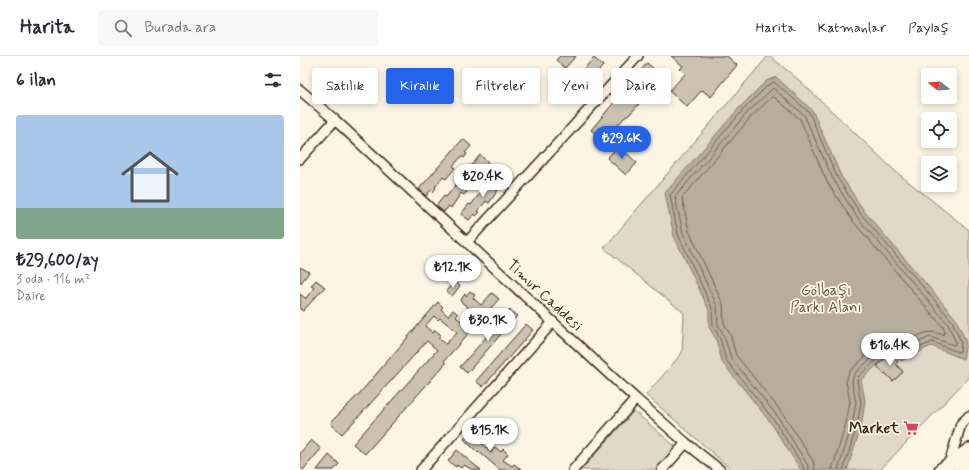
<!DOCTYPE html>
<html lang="tr">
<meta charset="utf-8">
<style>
:root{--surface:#fff;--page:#f7f7f7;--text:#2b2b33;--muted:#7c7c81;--line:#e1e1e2;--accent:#2563eb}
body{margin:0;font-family:Mynerve,sans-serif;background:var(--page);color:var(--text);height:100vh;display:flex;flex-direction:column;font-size:15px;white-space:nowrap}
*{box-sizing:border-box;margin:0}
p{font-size:13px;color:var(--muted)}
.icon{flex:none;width:22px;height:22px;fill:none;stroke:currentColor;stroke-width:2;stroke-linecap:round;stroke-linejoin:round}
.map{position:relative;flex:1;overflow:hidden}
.side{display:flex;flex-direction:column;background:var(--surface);width:300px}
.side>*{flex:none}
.banner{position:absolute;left:12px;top:12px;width:380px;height:36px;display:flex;gap:8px}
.needle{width:26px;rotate:287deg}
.controls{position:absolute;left:621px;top:12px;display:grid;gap:8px}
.controls a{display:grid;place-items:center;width:36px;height:36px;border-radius:4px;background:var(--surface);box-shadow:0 2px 6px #0003;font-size:20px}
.price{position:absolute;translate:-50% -34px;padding:0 9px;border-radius:14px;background:#fff;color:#222;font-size:13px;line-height:26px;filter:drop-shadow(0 1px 2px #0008)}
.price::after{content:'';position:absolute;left:50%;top:24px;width:12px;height:9px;margin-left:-6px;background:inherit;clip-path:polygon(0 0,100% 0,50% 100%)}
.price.on{background:var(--accent);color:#fff}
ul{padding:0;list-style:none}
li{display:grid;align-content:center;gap:8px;height:212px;padding:0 16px}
li span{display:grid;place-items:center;height:124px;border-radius:4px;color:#555}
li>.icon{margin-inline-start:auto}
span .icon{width:72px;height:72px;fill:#fffc;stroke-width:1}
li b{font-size:17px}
h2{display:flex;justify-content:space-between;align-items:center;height:48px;padding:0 16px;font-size:17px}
.chip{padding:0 14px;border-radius:4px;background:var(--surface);box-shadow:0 2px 6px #0003;font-size:14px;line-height:36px}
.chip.on{background:var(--accent);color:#fff}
header{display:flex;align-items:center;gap:24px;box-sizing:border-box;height:56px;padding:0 20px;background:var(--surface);border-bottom:1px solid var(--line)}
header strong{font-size:19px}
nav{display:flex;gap:22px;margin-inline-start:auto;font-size:14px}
.search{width:280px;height:36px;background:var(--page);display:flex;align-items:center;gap:10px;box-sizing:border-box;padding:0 14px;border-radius:4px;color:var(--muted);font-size:15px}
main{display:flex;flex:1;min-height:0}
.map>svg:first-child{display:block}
.green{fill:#e0d8c8;stroke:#8e8173}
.water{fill:#b7ad9e;stroke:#85796b}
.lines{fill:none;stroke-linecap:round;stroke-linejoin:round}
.shore{stroke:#6d5e51;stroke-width:1}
.building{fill:#ccc2b3;stroke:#3b2a1e;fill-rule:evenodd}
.minor-casing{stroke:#3b2a1e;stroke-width:12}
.highway-casing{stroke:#3b2a1e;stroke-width:16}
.minor{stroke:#fcf5e5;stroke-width:9}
.highway{stroke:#fcf5e5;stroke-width:13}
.labels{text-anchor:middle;stroke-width:3.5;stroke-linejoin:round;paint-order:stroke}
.park-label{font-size:15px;fill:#645648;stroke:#fcf5e5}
.street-label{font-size:15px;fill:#3b2a1e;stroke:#fcf5e5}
.poi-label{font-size:15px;font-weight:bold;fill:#3b2a1e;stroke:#fcf5e5;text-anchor:end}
</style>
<header>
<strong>Harita</strong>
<div class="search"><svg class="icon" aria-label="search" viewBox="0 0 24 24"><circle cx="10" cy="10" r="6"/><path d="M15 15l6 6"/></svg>Burada ara</div>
<nav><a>Harita</a><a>Katmanlar</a><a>Paylaş</a></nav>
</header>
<main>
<section class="side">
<h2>6 ilan<svg class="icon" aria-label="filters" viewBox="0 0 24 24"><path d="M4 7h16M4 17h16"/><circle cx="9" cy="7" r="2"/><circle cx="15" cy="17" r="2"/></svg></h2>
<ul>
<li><span style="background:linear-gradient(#a9c7e8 75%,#7fa58c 0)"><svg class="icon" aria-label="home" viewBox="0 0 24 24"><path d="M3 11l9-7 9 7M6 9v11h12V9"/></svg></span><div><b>₺29,600/ay</b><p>3 oda · 116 m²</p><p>Daire</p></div></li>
</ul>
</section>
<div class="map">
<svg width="669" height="414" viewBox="0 0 669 414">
<rect width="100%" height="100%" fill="#fcf5e5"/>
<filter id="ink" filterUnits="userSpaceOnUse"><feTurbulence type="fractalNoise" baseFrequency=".025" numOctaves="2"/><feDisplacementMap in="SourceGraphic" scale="8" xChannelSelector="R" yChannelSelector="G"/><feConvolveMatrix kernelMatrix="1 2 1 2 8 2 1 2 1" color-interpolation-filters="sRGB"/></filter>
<g filter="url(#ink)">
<g class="green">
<polygon points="468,0 470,0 500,25 595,115 669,174 669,321 580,414 432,414 346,339 382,297 384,257 304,192"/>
<polygon points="334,355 377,392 357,414 281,414"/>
</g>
<polygon class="water" points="476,21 512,54 541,120 564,155 656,263 666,286 663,303 631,290 601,305 592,295 561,324 565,345 561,371 547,414 501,414 471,367 422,306 416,283 409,271 409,254 374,180 365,137 440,51 466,25"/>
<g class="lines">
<g class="shore">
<polyline points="504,414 503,410 474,364 426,304 420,282 413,270 412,252 378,178 370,139 443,54 468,29 474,26 509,56 537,121 560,157 652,265 661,286 660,295 658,296 632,286 603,299 595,292 590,292 558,321 557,325 561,346 557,370 543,414"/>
<polyline points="509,414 507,408 478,361 431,302 424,280 418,269 417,250 383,177 375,141 447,57 473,32 504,59 533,123 557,161 648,268 656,287 654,289 630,281 604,293 596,287 589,287 555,317 553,321 552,326 556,346 552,369 538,414"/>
<path d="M 515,414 L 513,405 L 483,358 L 436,299 L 430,278 L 424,267 L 423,248 L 389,175 L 382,142 L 451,61 L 473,40 L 500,63 L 527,126 L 552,164 L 643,271 L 645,276 L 643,279 C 626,272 620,280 605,286 L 595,281 L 584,283 L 549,316 L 546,325 L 550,346 L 546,367 L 532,414"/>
</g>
</g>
<g class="building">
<polygon points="260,0 276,0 265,12 256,4"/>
<polygon points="371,0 427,0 437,9 411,41 402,34 387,51 369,35 385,18 380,13 383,10"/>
<polygon points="294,2 303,10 284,30 275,22"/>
<polygon points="347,7 361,19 357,23 359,24 349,35 339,41 341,43 337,47 339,48 329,59 324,62 317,70 319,71 309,82 304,85 291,74"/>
<polygon points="163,83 171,90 165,97 167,98 164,102 162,100 153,110 155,112 146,123 143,121 135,131 136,132 133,136 131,134 126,140 119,133"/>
<polygon points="319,90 337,107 326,119 307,102"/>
<polygon points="180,99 188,106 183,113 185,114 182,118 180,116 171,126 173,128 164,139 161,137 151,152 149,150 144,156 136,150 144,140 146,141"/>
<polygon points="194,119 202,126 196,132 198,134 189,147 186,145 178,155 180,156 176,160 174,158 169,164 161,158 169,148 171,149"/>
<polygon points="0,211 9,216 0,228"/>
<polygon points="16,224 25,231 3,255 0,253 0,238 5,242 6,242 14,232 11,230"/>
<polygon points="155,225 160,230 152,240 146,235"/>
<path d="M 170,235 L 175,239 L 173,242 L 181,249 L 192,237 L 199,243 L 144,305 L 146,307 L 65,398 L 53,388 L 137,294 L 127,285 L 61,358 L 42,378 L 30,367 L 60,337 L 138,246 L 143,251 L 141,253 L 148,260 L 153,254 L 158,258 L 156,261 L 164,267 L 174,256 L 160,245 L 165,238 L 166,240 ZM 134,260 L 138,264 L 140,262 L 157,276 L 146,288 L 138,282 L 141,279 L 135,274 L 133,277 L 125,270 Z"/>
<polygon points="210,254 217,260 167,317 160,311"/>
<polygon points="226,268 233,274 183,331 176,325"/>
<polygon points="591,297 598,305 596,308 603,316 593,325 585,317 584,318 577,310"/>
<polygon points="177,376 181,380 183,377 189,383 183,389 191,397 195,391 201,396 203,393 208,398 203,404 212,410 214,408 222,414 200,414 178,395 177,396 164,383 168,379 171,382"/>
<polygon points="11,384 21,393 3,414 0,411 0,397"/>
<polygon points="157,394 172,407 181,414 173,414 164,409 161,412 157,409 156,411 148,405"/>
<polygon points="29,399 39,408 34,414 17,414"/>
</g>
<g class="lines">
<defs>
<g id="minor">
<polyline points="0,34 35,64 336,343 386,387 420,414"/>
<polyline points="0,103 35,64"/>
<polyline points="167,186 338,0"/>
<polyline points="649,408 661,368 669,360"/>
<polyline points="121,414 253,266"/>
<polyline points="273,414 336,343"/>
<polyline points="362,414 386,387"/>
</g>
<g id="highway">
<polyline points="641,414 669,394"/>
<polyline points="660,414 669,408"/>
</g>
</defs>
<use href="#minor" class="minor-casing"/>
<use href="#highway" class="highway-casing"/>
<use href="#minor" class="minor"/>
<use href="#highway" class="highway"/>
</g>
</g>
<defs>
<symbol id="supermarket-bare" viewBox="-9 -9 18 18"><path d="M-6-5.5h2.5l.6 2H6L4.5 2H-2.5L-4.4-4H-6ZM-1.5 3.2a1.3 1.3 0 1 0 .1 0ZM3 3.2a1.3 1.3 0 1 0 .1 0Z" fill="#d1495b" stroke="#fcf5e5" stroke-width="2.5" paint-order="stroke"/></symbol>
</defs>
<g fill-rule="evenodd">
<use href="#supermarket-bare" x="600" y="361" width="22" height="22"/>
</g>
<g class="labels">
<g class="park-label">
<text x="526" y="239">Gölbaşı<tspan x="526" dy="17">Parkı Alanı</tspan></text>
</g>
<g class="street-label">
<text transform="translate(245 239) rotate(43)" y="5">Timur Caddesi</text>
</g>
<g class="poi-label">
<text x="599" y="377">Market</text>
</g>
</g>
</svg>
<div class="controls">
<a><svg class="needle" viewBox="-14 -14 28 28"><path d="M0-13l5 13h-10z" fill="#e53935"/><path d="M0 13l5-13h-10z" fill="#7c7c81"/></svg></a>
<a><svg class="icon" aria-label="locate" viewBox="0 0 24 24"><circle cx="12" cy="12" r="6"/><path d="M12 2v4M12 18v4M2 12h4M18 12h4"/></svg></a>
<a><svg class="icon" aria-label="layers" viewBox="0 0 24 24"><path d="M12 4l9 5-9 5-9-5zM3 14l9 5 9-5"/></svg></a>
</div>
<b class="price on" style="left:322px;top:104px">₺29.6K</b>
<b class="price" style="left:183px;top:142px">₺20.4K</b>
<b class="price" style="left:153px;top:233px">₺12.1K</b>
<b class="price" style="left:188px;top:286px">₺30.1K</b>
<b class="price" style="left:590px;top:311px">₺16.4K</b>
<b class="price" style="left:190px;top:396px">₺15.1K</b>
<div class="banner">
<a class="chip">Satılık</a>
<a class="chip on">Kiralık</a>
<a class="chip">Filtreler</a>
<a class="chip">Yeni</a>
<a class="chip">Daire</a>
</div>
</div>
</main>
